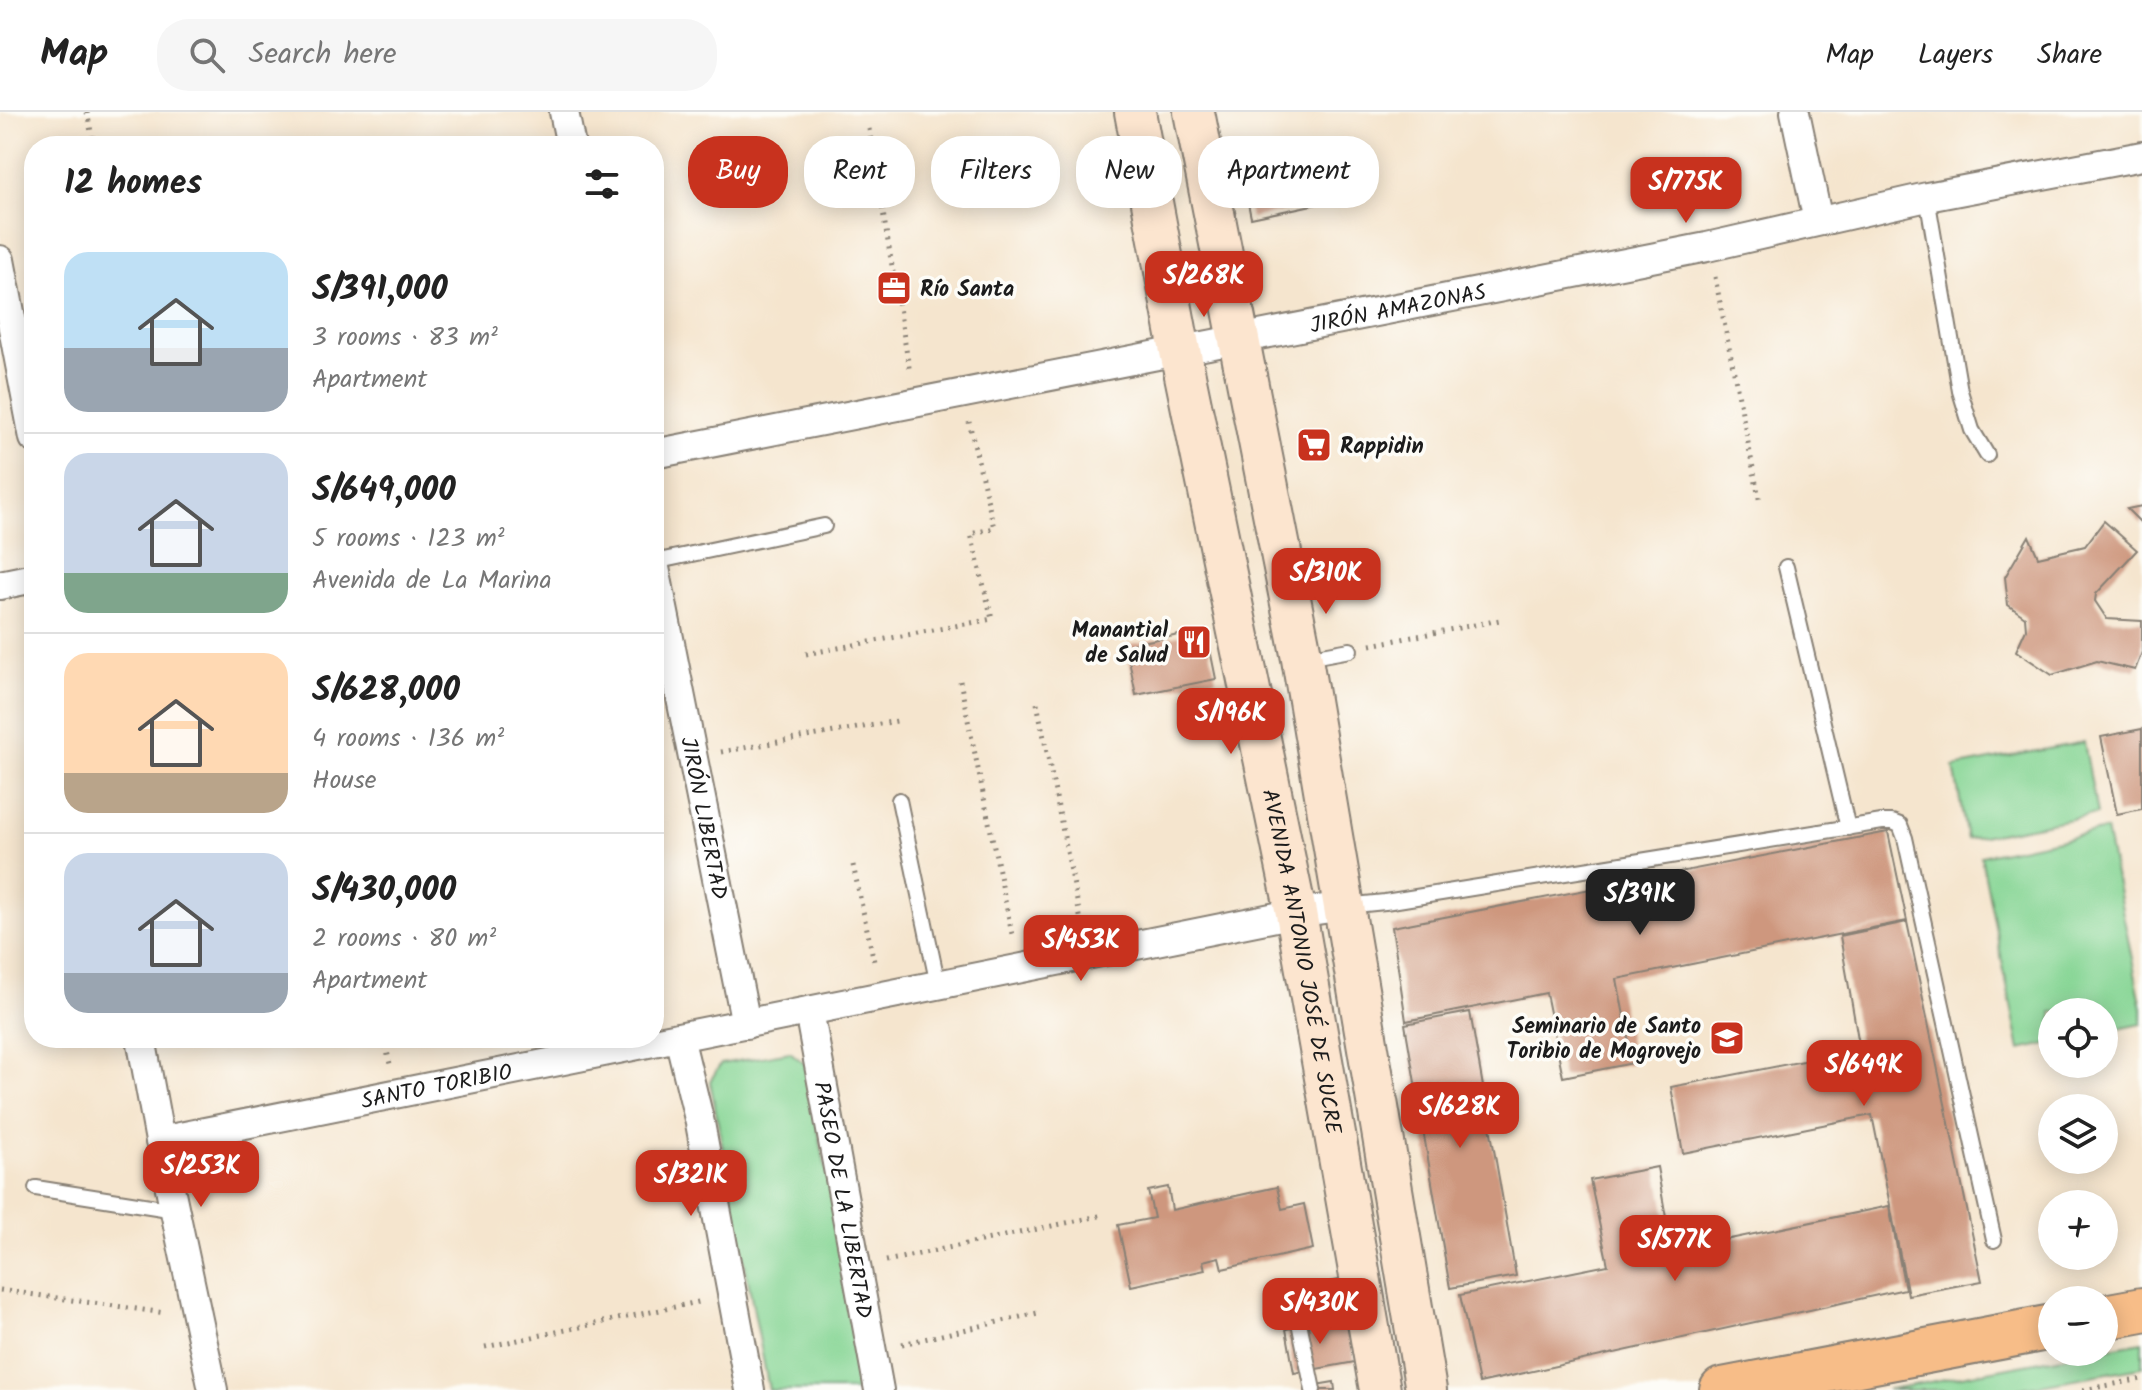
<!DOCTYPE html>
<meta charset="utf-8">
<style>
:root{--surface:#fff;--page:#f6f6f6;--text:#222;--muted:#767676;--line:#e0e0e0;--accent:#c8321e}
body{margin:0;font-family:Kalam,sans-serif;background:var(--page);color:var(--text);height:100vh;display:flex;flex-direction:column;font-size:30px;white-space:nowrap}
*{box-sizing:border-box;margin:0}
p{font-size:26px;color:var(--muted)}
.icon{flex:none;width:44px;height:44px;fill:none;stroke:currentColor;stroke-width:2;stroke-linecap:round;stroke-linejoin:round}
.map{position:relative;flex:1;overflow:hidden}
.drawer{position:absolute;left:24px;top:24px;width:640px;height:912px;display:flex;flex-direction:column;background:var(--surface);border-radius:32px;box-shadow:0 4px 20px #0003}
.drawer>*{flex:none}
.banner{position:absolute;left:688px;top:24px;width:760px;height:72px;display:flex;gap:16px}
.fabs{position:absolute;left:2038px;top:886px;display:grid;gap:16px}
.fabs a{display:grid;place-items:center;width:80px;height:80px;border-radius:50%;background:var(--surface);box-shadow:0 4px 20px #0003;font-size:40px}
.price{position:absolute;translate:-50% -68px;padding:0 18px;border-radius:16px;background:var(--accent);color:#fff;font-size:26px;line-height:52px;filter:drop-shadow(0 2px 4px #0008)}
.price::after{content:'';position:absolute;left:50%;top:48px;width:24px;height:18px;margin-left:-12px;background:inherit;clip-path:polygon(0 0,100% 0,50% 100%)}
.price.on{background:#222;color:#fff}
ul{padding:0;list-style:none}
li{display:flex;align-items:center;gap:24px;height:200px;padding:0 40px}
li+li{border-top:2px solid var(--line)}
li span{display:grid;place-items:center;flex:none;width:224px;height:160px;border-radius:24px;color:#555}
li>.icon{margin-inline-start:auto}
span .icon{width:96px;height:96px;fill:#fffc;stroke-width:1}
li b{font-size:34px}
h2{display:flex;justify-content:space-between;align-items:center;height:96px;padding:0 40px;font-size:34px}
.tag{padding:0 28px;border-radius:32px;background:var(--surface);box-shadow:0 4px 20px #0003;font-size:28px;line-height:72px}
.tag.on{background:var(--accent);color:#fff}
header{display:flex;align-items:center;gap:48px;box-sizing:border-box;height:112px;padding:0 40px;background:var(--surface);border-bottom:2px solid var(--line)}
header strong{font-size:38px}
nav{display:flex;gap:44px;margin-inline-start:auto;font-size:28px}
.search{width:560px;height:72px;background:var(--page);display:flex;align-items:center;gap:20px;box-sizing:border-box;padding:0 28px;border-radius:32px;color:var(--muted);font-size:30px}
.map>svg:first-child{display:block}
.green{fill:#86d594;stroke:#517858;stroke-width:2}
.building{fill:#ce977e}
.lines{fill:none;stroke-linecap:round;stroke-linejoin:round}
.lane-casing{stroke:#888075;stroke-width:18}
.street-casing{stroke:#888075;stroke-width:32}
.secondary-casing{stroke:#888075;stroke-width:44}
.primary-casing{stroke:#888075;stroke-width:48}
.path{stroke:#888075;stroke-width:5;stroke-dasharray:2 6;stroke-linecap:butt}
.lane{stroke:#fff;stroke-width:14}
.street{stroke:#fff;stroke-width:28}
.secondary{stroke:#fce5cf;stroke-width:40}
.primary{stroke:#f7bd88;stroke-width:44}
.labels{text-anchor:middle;stroke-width:7;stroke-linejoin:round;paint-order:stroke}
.poi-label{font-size:22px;font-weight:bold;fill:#1c1c1c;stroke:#fdfcf7;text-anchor:start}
.street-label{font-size:22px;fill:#1c1c1c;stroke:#fdfcf7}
</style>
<header>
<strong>Map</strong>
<div class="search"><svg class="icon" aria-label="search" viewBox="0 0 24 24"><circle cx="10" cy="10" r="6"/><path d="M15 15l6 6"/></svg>Search here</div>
<nav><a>Map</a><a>Layers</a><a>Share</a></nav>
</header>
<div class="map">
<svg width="2142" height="1278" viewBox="0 0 2142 1278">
<rect width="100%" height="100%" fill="#fdfcf7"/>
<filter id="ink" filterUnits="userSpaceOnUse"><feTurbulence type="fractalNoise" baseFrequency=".0125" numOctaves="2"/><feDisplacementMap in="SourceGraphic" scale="16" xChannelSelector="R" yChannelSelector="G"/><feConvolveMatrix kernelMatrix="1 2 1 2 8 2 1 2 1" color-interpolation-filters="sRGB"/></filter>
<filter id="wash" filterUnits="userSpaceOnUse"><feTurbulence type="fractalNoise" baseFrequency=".006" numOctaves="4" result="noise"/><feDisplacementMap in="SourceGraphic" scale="32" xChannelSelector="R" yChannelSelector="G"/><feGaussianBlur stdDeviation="1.8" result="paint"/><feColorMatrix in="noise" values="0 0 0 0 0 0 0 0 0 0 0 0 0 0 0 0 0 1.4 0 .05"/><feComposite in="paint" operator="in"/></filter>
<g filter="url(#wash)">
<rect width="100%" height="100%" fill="#f5e5ce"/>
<g class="green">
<polygon points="2084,630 2097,702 1967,727 1954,655"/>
<polygon points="2106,718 2142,896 2142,912 2104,920 2104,900 2052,900 2052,931 2020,938 1981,744"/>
<polygon points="790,940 805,952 870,1278 769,1278 710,969 721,952"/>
<polygon points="2142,1230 2142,1255 2012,1278 1887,1278 2089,1240 2104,1240 2104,1237"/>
</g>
<g id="blocks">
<g class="building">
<polygon points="1337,45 1345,86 1251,106 1243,66"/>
<polygon points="2142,394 2142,412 2127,397"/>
<polygon points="2104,409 2137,438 2096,482 2095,489 2107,507 2142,509 2142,540 2135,558 2097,549 2052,563 2016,539 2026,517 2025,505 2008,493 2005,465 2029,424 2038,445 2085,434"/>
<polygon points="1206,518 1216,567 1136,583 1126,533"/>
<polygon points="2142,617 2142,697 2117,702 2101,625"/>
<polygon points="1888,720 1907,809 1617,867 1633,951 1563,965 1546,881 1406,909 1392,815"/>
<polygon points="1907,810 1982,1169 1908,1183 1872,1003 1683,1041 1671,975 1860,938 1840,824"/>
<polygon points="1470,900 1516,1164 1450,1176 1405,912"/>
<polygon points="1657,1055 1672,1139 1889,1094 1905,1177 1479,1271 1460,1183 1608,1153 1590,1068"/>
<polygon points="1168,1075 1172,1098 1277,1075 1282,1097 1304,1092 1313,1137 1222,1157 1219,1145 1203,1149 1205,1158 1131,1174 1118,1113 1154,1106 1148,1079"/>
<polygon points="1347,1206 1355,1250 1294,1261 1286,1217"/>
<polygon points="1334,1270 1335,1278 1304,1278 1304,1275"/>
</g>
</g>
</g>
<g filter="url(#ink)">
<use href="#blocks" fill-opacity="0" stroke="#888075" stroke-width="2"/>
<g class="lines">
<defs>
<g id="lane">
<polyline points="1927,85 1960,279 1972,318 1987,343"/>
<polyline points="654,450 824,414"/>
<polyline points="1786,455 1848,716"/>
<polyline points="1306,546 1350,538"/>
<polyline points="899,688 938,873"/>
<polyline points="1345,794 1385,790 1882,710 1892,710 1900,713 1905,726 1994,1128"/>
<polyline points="36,1076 175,1098"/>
<polyline points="1313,1278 1294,1186 1357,1172"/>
</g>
<g id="street">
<polyline points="564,0 571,34"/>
<polyline points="1795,0 1818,109"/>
<polyline points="0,148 34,326"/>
<path id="s1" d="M 654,342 L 1707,135 L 1927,85 L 2142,44"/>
<path id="s2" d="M 654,451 L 746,912"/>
<polyline points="0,473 34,466"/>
<path id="s3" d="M 809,899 L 879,1278"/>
<polyline points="679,925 700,1011 750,1278"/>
<polyline points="141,926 160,1029 213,1278"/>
<path id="s4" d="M 160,1029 L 1296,801 L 1345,794"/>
</g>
<g id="secondary">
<path id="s5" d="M 1135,0 L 1180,239 L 1296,801 L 1380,1278"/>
<polyline points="1194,0 1302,547 1426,1278"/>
</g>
<g id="primary">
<polyline points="2104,1205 2142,1198"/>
<polyline points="1722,1278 2052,1215"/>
</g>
</defs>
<use href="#lane" class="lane-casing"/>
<use href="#street" class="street-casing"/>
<use href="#secondary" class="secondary-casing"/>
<use href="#primary" class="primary-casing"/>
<g class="path">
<polyline points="87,0 94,34"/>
<polyline points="869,17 910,261"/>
<polyline points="1715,165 1760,391"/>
<polyline points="1371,533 1500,508"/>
<polyline points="806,542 992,507 971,422 994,416 969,310"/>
<polyline points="960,569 1013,827"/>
<polyline points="1037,591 1082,814"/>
<polyline points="721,640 897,609"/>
<polyline points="853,753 875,854"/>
<polyline points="384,926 390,952"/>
<polyline points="886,1149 1104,1103"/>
<polyline points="0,1178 165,1201"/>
<polyline points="902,1232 1042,1200"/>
<polyline points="485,1235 703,1189"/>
<polyline points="2083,1278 2142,1267"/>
</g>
<use href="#lane" class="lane"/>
<use href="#street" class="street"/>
<use href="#secondary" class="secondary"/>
<use href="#primary" class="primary"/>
</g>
</g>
<defs>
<symbol id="office-square" viewBox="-11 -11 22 22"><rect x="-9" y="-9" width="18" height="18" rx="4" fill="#c8321e" stroke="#fdfcf7"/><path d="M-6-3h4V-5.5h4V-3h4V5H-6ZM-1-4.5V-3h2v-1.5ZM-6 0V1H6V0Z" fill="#fff"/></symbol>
<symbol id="supermarket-square" viewBox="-11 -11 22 22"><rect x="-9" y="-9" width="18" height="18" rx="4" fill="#c8321e" stroke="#fdfcf7"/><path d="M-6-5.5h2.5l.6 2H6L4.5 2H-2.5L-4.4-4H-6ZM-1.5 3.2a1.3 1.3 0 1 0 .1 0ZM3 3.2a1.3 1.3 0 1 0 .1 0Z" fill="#fff"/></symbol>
<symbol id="restaurant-square" viewBox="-11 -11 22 22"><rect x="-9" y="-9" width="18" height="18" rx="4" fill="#c8321e" stroke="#fdfcf7"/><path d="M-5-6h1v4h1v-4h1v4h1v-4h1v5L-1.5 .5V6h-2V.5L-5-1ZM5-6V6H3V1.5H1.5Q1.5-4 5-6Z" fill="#fff"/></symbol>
<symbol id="university-square" viewBox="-11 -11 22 22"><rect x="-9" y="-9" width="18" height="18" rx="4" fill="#c8321e" stroke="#fdfcf7"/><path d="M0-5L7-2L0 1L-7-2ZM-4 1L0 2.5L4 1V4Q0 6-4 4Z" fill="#fff"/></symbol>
</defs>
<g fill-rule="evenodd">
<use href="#office-square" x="874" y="156" width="40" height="40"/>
<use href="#supermarket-square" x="1294" y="313" width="40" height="40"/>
<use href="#restaurant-square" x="1174" y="510" width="40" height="40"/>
<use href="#university-square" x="1707" y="906" width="40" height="40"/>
</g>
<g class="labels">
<g class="poi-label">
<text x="920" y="184">Río Santa</text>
<text x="1340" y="341">Rappidin</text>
<text x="1168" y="525" text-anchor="end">Manantial<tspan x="1168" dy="25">de Salud</tspan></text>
<text x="1701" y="921" text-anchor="end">Seminario de Santo<tspan x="1701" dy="25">Toribio de Mogrovejo</tspan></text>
</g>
<g class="street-label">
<text dy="8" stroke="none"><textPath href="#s1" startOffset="758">JIRÓN AMAZONAS</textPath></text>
<text dy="8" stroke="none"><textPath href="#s2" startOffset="260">JIRÓN LIBERTAD</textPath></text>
<text dy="8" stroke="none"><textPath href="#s5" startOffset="866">AVENIDA ANTONIO JOSÉ DE SUCRE</textPath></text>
<text dy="8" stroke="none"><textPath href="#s4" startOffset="282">SANTO TORIBIO</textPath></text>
<text dy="8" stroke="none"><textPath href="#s3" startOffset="192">PASEO DE LA LIBERTAD</textPath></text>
</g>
</g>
</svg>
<div class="fabs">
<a><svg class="icon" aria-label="locate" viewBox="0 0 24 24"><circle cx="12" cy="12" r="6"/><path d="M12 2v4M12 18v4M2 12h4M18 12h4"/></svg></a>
<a><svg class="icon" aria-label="layers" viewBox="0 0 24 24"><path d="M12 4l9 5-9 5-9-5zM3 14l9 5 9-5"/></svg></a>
<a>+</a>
<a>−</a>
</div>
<b class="price" style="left:1686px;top:113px">S/775K</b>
<b class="price" style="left:1204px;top:207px">S/268K</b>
<b class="price" style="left:1326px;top:504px">S/310K</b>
<b class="price" style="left:1231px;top:644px">S/196K</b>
<b class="price on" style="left:1640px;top:825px">S/391K</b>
<b class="price" style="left:1081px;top:871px">S/453K</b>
<b class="price" style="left:1864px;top:996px">S/649K</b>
<b class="price" style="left:1460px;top:1038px">S/628K</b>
<b class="price" style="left:201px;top:1097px">S/253K</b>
<b class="price" style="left:691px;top:1106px">S/321K</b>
<b class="price" style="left:1675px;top:1171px">S/577K</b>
<b class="price" style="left:1320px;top:1234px">S/430K</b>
<div class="banner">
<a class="tag on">Buy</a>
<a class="tag">Rent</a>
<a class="tag">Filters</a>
<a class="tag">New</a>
<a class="tag">Apartment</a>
</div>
<section class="drawer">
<h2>12 homes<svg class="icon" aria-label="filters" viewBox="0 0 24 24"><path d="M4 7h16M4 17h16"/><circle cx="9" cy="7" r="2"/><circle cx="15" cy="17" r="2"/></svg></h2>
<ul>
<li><span style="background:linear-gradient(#bfe0f5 60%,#9aa5b1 0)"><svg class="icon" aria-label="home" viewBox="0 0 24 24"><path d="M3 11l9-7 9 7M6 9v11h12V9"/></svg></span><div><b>S/391,000</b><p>3 rooms · 83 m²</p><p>Apartment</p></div></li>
<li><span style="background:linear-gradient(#c9d6e8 75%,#7fa58c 0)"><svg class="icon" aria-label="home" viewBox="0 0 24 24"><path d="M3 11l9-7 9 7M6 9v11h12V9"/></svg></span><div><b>S/649,000</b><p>5 rooms · 123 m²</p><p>Avenida de La Marina</p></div></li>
<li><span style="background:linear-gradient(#ffd9b3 75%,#b9a48a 0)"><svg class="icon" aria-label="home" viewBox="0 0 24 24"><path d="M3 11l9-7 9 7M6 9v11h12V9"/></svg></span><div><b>S/628,000</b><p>4 rooms · 136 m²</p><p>House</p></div></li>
<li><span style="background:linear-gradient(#c9d6e8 75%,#9aa5b1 0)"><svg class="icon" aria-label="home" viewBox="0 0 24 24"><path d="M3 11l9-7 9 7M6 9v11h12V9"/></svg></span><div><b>S/430,000</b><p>2 rooms · 80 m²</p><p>Apartment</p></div></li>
</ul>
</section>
</div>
